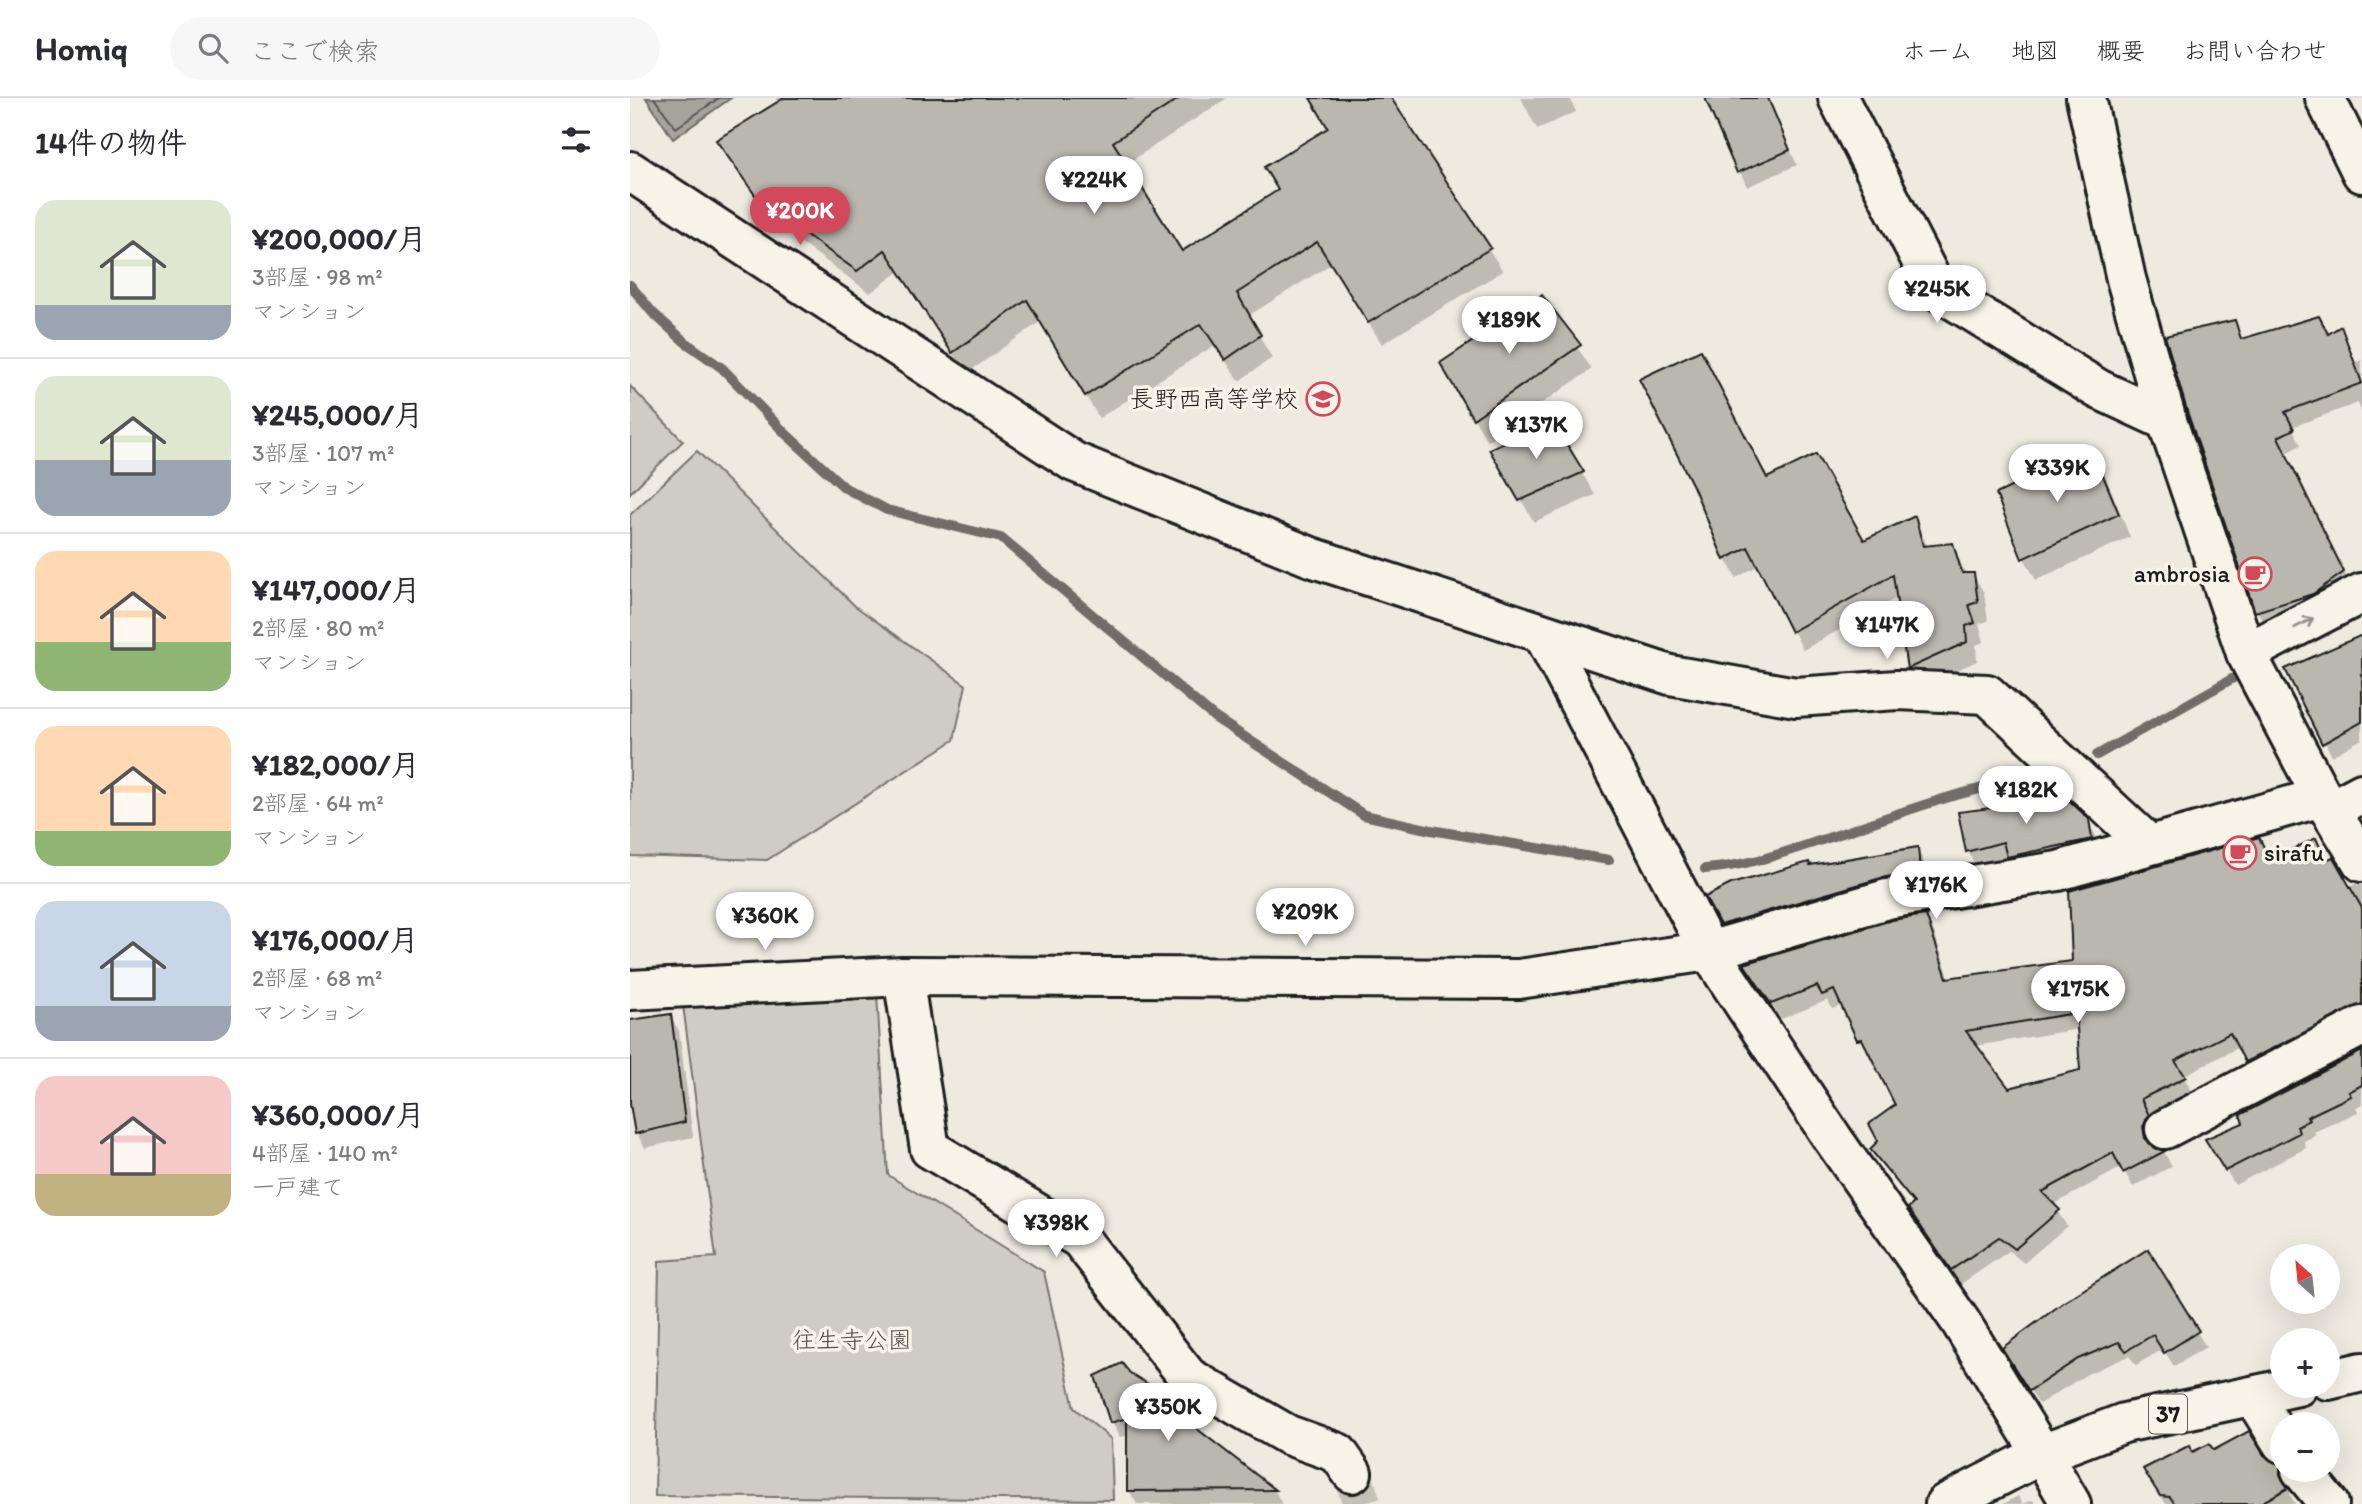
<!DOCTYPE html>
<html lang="ja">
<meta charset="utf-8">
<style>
:root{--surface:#fff;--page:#f7f7f7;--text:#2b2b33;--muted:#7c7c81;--line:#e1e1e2;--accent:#d1495b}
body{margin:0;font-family:Itim,"Klee One",sans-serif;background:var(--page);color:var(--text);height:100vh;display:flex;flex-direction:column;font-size:26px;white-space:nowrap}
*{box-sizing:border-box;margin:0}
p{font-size:23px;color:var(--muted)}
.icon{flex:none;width:38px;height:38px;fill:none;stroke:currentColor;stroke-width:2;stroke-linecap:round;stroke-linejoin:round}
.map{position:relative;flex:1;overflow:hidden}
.drawer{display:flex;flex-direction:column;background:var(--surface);width:630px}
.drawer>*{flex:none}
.needle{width:46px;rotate:333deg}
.controls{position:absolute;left:1640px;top:1146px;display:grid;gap:14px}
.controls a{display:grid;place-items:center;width:70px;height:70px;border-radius:50%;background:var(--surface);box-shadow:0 7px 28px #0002;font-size:35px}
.price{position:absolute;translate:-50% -60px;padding:0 16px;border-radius:24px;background:#fff;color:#222;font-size:23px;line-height:46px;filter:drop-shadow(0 2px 4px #0008)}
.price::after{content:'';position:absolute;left:50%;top:42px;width:21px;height:16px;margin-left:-10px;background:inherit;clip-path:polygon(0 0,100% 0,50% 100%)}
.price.selected{background:var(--accent);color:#fff}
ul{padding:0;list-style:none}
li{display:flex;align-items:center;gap:21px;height:175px;padding:0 35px}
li+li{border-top:2px solid var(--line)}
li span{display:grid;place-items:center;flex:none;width:196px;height:140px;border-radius:21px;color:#555}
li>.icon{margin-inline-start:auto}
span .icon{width:84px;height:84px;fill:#fffc;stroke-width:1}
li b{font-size:30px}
h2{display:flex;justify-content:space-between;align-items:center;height:84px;padding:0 35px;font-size:30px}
header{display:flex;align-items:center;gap:42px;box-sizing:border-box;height:98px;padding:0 35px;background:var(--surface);border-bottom:2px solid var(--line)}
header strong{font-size:33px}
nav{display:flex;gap:38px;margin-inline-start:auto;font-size:24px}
.search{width:490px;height:63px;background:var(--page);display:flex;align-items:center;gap:18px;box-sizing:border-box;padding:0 24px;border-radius:38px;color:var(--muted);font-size:26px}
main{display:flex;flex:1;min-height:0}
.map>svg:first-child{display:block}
.green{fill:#cfccc3;stroke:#767470;stroke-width:2}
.water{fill:#a6a39d;stroke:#6f6d69;stroke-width:2}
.shadow{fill:#0003;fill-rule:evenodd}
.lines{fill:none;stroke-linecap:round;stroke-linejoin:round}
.shore{stroke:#535250;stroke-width:2}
.stream{stroke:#6f6d69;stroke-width:10}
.building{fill:#bab7af;stroke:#1c1c1c;stroke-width:2;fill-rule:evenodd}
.minor-tunnel{stroke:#c4c1b9;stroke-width:38;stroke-dasharray:38 19;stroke-linecap:butt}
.minor-casing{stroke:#1c1c1c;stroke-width:44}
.major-casing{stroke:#1c1c1c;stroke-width:44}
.minor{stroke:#f7f3e8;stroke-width:38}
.major{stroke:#f7f3e8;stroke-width:38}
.oneway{stroke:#94928c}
.labels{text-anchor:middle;stroke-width:7;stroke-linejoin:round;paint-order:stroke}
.shield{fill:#f7f3e8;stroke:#5e5c59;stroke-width:2}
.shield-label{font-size:23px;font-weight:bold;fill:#1c1c1c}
.poi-label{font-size:24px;fill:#1c1c1c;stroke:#f7f3e8;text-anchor:end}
.park-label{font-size:24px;fill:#52514e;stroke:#f7f3e8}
</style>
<header>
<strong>Homiq</strong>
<div class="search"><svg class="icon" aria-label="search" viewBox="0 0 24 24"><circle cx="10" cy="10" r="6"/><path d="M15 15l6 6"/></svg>ここで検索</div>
<nav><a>ホーム</a><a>地図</a><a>概要</a><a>お問い合わせ</a></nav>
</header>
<main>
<section class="drawer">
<h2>14件の物件<svg class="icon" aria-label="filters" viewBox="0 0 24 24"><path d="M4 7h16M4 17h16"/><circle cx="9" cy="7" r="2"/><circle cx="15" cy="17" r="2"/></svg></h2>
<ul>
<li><span style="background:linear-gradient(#dfe7d0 75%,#9aa5b1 0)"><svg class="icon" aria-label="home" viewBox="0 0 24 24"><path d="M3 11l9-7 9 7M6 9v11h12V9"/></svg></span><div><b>¥200,000/月</b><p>3部屋 · 98 m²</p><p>マンション</p></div></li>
<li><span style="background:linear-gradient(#dfe7d0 60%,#9aa5b1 0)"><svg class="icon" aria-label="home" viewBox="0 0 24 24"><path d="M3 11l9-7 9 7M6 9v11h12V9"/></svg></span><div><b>¥245,000/月</b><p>3部屋 · 107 m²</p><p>マンション</p></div></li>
<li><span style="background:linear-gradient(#ffd9b3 65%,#8fb573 0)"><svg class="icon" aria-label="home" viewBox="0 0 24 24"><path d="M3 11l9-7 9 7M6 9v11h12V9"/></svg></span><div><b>¥147,000/月</b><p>2部屋 · 80 m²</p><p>マンション</p></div></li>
<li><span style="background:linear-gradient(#ffd9b3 75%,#8fb573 0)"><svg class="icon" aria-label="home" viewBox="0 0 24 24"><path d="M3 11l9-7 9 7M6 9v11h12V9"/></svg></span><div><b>¥182,000/月</b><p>2部屋 · 64 m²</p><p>マンション</p></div></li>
<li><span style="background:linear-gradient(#c9d6e8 75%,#9aa5b1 0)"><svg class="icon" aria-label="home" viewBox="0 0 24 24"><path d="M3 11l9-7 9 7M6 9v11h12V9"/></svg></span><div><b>¥176,000/月</b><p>2部屋 · 68 m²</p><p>マンション</p></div></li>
<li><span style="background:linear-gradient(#f6c9c9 70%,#c2b280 0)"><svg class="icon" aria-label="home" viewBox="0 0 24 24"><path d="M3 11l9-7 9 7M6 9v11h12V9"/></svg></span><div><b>¥360,000/月</b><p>4部屋 · 140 m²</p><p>一戸建て</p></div></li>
</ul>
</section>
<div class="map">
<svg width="1732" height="1406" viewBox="0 0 1732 1406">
<rect width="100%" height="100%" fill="#eeeae0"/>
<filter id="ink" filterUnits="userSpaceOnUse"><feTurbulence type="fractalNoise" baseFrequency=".0143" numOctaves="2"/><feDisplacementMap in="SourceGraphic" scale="14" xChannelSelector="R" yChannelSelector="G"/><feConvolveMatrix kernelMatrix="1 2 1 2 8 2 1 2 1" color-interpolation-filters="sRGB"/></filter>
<g filter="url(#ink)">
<g class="green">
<polygon points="0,288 53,343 0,395"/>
<polygon points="67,353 225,508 336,587 324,642 137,762 0,758 0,417"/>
<polygon points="246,880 258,1077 414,1174 444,1310 481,1341 483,1402 25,1398 29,1163 86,1159 53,907"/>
</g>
<polygon class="water" points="16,0 101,0 43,41"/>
<g class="shadow">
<polygon points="146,0 597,0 495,67 551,155 650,93 700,31 680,0 759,0 873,173 752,246 701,166 618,218 642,260 609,283 585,247 469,320 411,223 336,276 270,173 240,195 145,126 88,42 149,5"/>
<polygon points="891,0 940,0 946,14 907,31"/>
<polygon points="1077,0 1138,0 1167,67 1117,89"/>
<polygon points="912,199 962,271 857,343 812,265"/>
<polygon points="1604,224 1614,242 1698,238 1710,230 1726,264 1732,262 1732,315 1728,305 1662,329 1671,347 1656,355 1722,490 1636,528 1627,513"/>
<polygon points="862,352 952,375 965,397 904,424"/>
<polygon points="1462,353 1474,375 1500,439 1406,482 1394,460"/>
<polygon points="1137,382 1234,444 1285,420 1298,450 1322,447 1336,476 1343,476 1354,495 1358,523 1349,526 1354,544 1346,547 1347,563 1290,589 1279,570 1268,499 1173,552 1129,467 1106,480 1096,461"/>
<polygon points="1732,538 1732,641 1702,658 1657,572"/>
<polygon points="1378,709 1457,722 1465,736 1469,754 1386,772 1378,758 1345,767 1338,753"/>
<path d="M 1685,742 L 1697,764 L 1718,790 L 1725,786 L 1732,787 L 1732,923 L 1625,978 L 1609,949 L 1553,978 L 1563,995 L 1518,1017 L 1526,1033 L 1522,1050 L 1534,1054 L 1542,1068 L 1503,1089 L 1492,1069 L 1423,1107 L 1437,1128 L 1394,1165 L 1379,1153 L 1331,1186 L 1288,1125 L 1284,1107 L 1242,1051 L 1250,1044 L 1268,1008 L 1213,907 L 1202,911 L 1198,902 L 1151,921 L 1125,880 L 1295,819 L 1304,834 L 1320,882 L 1444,865 ZM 1449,931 L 1452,974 L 1379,992 L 1345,948 Z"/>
<polygon points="1287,751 1294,764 1296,786 1099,839 1092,826 1179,769"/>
<polygon points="40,918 49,933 63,1039 15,1050 7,1036 0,996 0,924"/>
<polygon points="1732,955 1732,1007 1726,1010 1728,1014 1684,1034 1686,1037 1674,1043 1676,1050 1605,1087 1578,1042 1616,1026 1612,1017"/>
<polygon points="1518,1153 1576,1249 1544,1268 1533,1251 1506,1267 1499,1258 1457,1276 1409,1306 1383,1265"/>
<polygon points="526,1301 645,1393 652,1406 507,1406 499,1392 499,1337 490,1339 482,1324"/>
<polygon points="1584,1354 1633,1358 1649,1368 1660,1387 1660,1397 1665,1406 1536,1406 1516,1372 1563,1356"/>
<polygon points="1388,1398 1393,1406 1403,1402 1405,1406 1373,1406"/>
</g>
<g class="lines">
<polyline class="shore" points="24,0 46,30 89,0"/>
<g class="stream">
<polyline points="0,187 22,214 55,244 92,270 156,336 215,390 257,412 371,440 584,619 734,717 801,732 979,762"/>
<polyline points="1467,657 1607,578"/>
<path d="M 1075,771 C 1125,767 1157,753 1204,738 C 1278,712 1351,684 1429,677"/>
</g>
</g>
<g class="building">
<polygon points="154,0 550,0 483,44 552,153 648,92 634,69 698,30 680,0 761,0 861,150 738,225 687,144 607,195 631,237 595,262 571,226 455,298 397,202 322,255 255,152 227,173 130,104 86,42"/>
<polygon points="1075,0 1138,0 1160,52 1107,75"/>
<polygon points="912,197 951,247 843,321 810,265"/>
<polygon points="1689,218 1698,236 1711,228 1732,285 1655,314 1664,331 1648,339 1714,474 1683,496 1625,514 1558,316 1535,238 1605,222 1611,241"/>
<polygon points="1071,252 1137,380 1186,356 1234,442 1285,418 1293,448 1323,445 1332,475 1344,475 1348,504 1339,507 1345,525 1336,528 1337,544 1277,571 1263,477 1161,534 1118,449 1094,462 1063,388 1009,281"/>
<polygon points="922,322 954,374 889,403 859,351"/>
<polygon points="1462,351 1489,416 1392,461 1366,396"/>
<polygon points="1732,537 1732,624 1692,646 1655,571"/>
<polygon points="1430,694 1459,721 1462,741 1377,759 1373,744 1336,754 1328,714 1377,708"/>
<path d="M 1629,739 L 1640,762 L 1686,740 L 1696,762 L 1703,759 L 1732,810 L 1732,906 L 1615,964 L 1600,935 L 1545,963 L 1556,979 L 1511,1001 L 1519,1017 L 1513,1029 L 1515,1040 L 1524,1050 L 1535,1053 L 1493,1075 L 1483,1055 L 1412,1094 L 1430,1112 L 1385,1151 L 1369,1139 L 1321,1172 L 1278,1110 L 1284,1105 L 1240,1051 L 1248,1043 L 1239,1026 L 1265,1007 L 1232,941 L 1227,942 L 1204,892 L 1192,897 L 1187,888 L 1141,906 L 1114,866 L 1262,822 L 1296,817 L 1317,880 L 1442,863 L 1439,793 ZM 1446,915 L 1450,972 L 1379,990 L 1336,933 Z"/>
<polygon points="1288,749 1290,773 1251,780 1090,827 1075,799 1101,786 1179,764 1180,767"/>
<polygon points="41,916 55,1024 5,1036 0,1006 0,922"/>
<polygon points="1732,953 1732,987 1719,994 1721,998 1677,1019 1679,1022 1667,1028 1669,1035 1595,1073 1575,1041 1613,1025 1610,1017"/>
<polygon points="1518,1151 1569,1233 1534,1255 1523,1237 1496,1253 1489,1244 1448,1261 1399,1293 1372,1250 1434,1204"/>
<polygon points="492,1265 500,1275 521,1288 526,1299 646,1392 497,1393 497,1320 480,1325 465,1278"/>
<polygon points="1619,1333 1634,1357 1650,1366 1650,1376 1658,1390 1629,1406 1545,1406 1540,1399 1530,1398 1513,1371 1560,1347 1562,1354 1579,1346 1584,1352"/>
</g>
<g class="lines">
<polyline class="minor-tunnel" points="722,1375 732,1406"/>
<defs>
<g id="minor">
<polyline points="1208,0 1306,191 1468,291 1537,323"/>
<polyline points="1456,0 1496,181 1537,323 1616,555 1692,699 1732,764"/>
<polyline points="1695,0 1732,75"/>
<polyline points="0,73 444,364 681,459 1040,577 1166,599 1267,592 1357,596 1518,746"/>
<polyline points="913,536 1079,853 1203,1041 1330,1223 1412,1356 1315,1406"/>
<polyline points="1616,555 1732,495"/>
<polyline points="1700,712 1732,695"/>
<polyline points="273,878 300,1051 450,1141 558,1279 658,1337 708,1355 722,1375"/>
<polyline points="0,892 273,878 889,881 1079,853 1257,801 1428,773 1692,699"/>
<polyline points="1535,1031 1732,928"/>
<polyline points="1623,1298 1652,1345"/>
<polyline points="1671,1372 1699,1406"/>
</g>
<g id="major">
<polyline points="1698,1282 1732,1274"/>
<polyline points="1441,1406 1412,1356 1494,1325 1668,1288"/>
</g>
</defs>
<use href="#minor" class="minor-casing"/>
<use href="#major" class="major-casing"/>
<use href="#minor" class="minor"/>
<use href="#major" class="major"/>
</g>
<defs><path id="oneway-shaft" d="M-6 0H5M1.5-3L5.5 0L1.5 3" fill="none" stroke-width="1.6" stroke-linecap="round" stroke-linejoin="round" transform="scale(1.75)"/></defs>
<use class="oneway" href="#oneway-shaft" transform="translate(1674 525) rotate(-27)"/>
</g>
<defs>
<symbol id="school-ring" viewBox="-11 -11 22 22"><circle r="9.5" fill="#f7f3e8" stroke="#d1495b" stroke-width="1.5"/><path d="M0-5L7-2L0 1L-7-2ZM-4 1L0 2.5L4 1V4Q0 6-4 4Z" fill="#d1495b"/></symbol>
<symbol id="cafe-ring" viewBox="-11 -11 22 22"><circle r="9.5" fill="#f7f3e8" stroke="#d1495b" stroke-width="1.5"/><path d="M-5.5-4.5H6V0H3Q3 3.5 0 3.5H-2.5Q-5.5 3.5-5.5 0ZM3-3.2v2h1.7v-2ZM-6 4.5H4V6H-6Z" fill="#d1495b"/></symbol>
</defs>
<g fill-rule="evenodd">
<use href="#school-ring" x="674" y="282" width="38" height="38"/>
<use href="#cafe-ring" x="1606" y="457" width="38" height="38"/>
<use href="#cafe-ring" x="1591" y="736" width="38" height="38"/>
</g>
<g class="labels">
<rect class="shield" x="1519" y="1296.5" width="38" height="39" rx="5"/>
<g class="shield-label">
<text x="1538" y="1324">37</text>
</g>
<g class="poi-label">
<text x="668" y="309">長野西高等学校</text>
<text x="1600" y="484">ambrosia</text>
<text x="1634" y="763" text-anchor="start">sirafu</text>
</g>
<g class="park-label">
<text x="222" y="1250">往生寺公園</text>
</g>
</g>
</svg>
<div class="controls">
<a><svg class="needle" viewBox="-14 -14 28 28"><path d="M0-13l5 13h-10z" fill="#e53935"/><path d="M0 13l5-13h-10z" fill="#7c7c81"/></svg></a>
<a>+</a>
<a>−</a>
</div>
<b class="price" style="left:464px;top:118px">¥224K</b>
<b class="price selected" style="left:170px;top:149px">¥200K</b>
<b class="price" style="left:1307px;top:227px">¥245K</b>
<b class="price" style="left:879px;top:258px">¥189K</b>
<b class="price" style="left:906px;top:363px">¥137K</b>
<b class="price" style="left:1427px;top:406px">¥339K</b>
<b class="price" style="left:1257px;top:563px">¥147K</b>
<b class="price" style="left:1396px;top:728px">¥182K</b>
<b class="price" style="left:1306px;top:823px">¥176K</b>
<b class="price" style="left:675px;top:850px">¥209K</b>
<b class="price" style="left:135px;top:854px">¥360K</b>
<b class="price" style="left:1448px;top:927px">¥175K</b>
<b class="price" style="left:426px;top:1161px">¥398K</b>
<b class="price" style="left:538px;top:1345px">¥350K</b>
</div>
</main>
